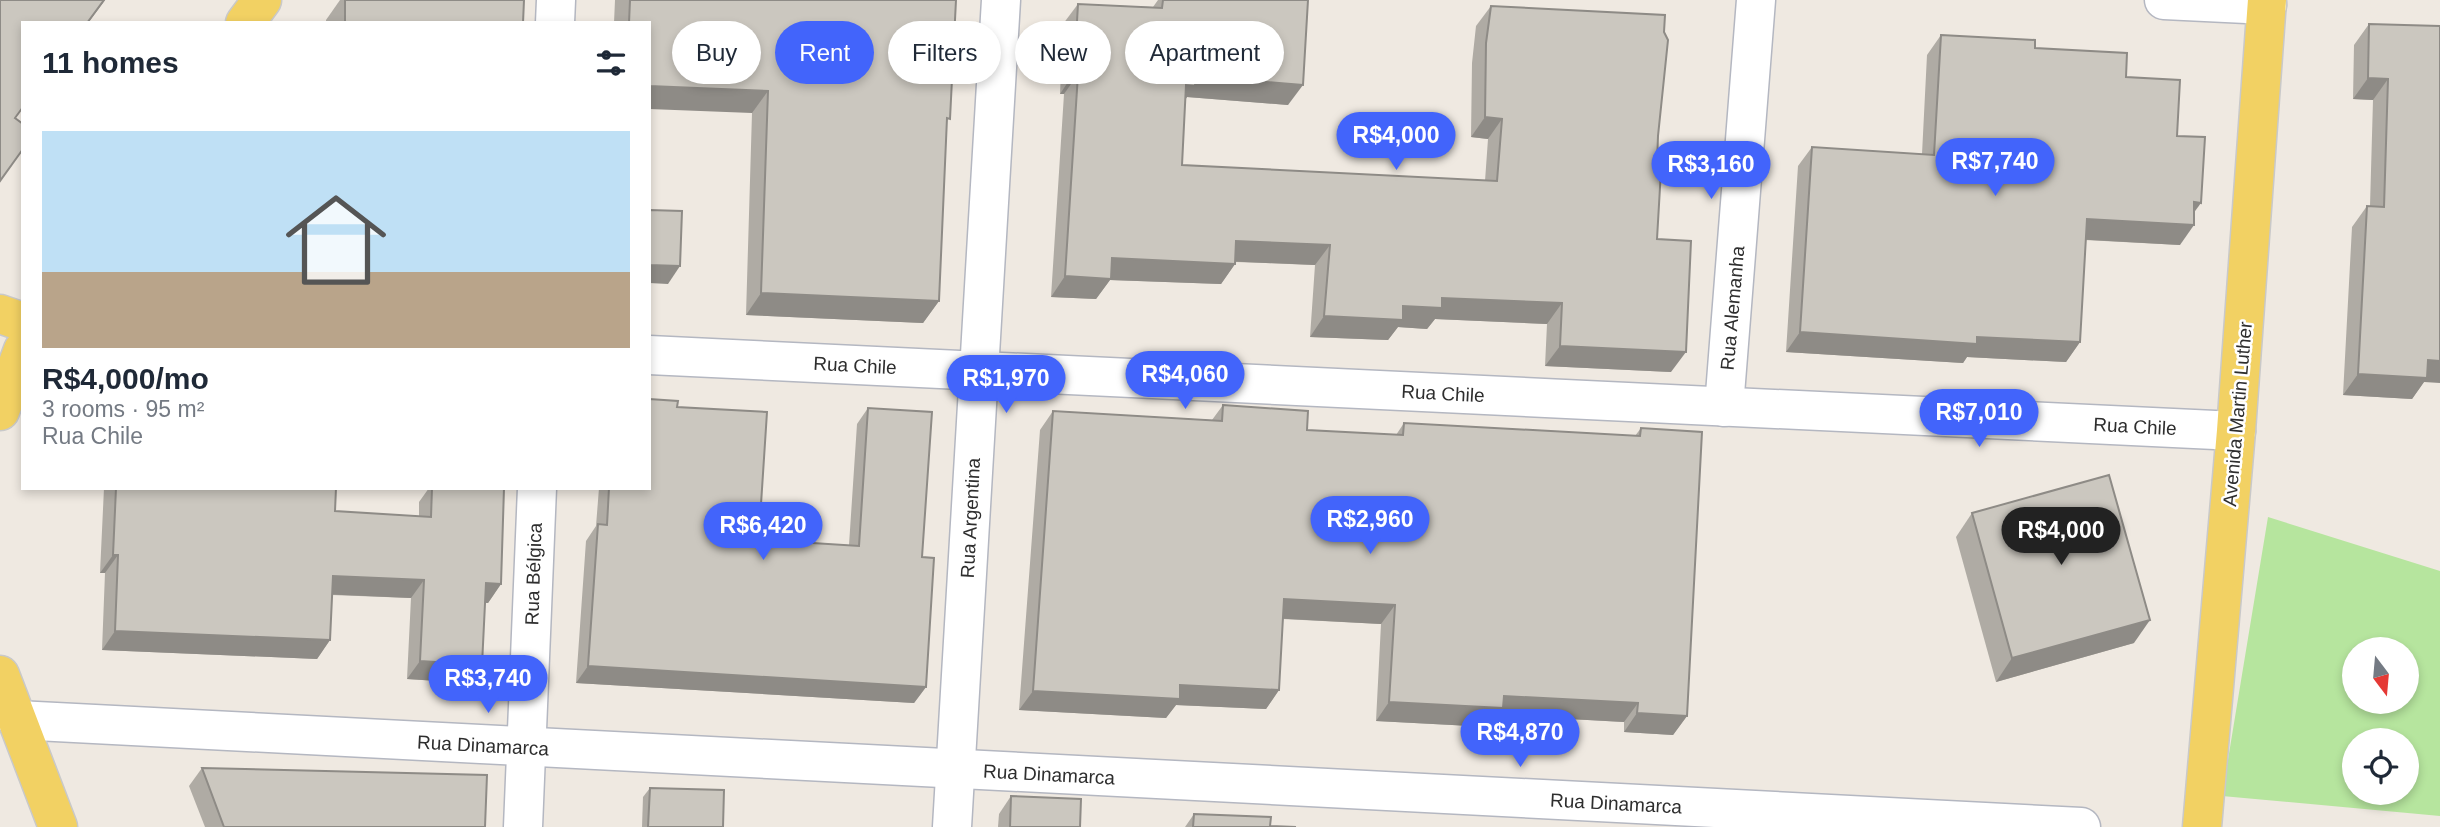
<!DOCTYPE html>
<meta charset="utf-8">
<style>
:root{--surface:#fff;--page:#f6f6f7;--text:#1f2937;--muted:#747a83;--line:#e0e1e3;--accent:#4264fb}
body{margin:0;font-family:Helvetica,sans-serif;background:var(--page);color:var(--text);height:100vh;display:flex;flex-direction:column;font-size:26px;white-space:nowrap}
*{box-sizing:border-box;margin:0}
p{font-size:23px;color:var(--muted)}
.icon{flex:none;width:38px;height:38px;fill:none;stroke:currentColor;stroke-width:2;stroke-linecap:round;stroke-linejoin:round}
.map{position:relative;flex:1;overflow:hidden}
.side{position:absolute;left:21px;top:21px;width:630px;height:469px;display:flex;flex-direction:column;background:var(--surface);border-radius:0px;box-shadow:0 4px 10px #0003}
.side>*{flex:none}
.hud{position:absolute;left:672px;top:21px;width:665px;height:63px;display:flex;gap:14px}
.needle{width:46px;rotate:164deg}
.controls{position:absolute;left:2342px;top:637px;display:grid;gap:14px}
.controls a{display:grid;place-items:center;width:77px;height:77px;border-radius:50%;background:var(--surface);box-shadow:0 4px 10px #0003;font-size:35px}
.price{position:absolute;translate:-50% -60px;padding:0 16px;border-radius:24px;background:var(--accent);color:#fff;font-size:23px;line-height:46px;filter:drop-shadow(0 2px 4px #0008)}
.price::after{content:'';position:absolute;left:50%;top:42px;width:21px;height:16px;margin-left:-10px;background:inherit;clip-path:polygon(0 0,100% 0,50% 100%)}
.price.active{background:#222;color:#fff}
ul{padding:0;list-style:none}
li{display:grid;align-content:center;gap:14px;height:371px;padding:0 21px}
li+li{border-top:2px solid var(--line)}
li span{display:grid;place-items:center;height:217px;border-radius:0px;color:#555}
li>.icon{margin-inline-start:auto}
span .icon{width:126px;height:126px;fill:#fffc;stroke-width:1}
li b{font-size:30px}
h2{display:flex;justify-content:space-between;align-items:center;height:84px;padding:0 21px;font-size:30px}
.pill{padding:0 24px;border-radius:32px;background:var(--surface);box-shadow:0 4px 10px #0003;font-size:24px;line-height:63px}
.pill.active{background:var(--accent);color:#fff}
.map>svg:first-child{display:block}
.green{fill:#b6e59e;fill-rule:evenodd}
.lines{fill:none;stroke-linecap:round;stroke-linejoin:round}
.minor-casing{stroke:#b4b7c1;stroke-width:41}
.tertiary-casing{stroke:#b4b7c1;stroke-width:41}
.secondary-casing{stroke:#b4b7c1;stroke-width:41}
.primary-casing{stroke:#c9c9c9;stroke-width:41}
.minor{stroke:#fff;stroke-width:38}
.tertiary{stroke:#fff;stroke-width:38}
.secondary{stroke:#fff;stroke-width:38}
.primary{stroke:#f2d163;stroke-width:38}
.wall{fill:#afaba4}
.shaded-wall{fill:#8e8b86}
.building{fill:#cbc7bf;stroke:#8e8b86;stroke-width:2}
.labels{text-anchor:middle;stroke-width:5;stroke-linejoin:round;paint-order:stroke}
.street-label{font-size:19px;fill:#2e2e2e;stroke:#fff}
</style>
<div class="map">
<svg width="2440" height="827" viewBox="0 0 2440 827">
<rect width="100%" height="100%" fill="#efe9e1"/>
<path class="green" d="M 2268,517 L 2440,571 L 2440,816 L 2222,796 ZM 2354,649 L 2406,649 L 2406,702 L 2354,702 ZM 2354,740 L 2406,740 L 2406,793 L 2354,793 Z"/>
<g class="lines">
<defs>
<g id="minor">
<polyline points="2164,0 2267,5"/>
<polyline points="649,355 2236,431"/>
<polyline points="1724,407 1756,0"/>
<polyline points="952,827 1001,0"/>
</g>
<polyline id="tertiary" points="17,720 2081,827"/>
<g id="secondary">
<polyline points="555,23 556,0"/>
<polyline points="523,827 537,488"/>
</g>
<g id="primary">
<polyline points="245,23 262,0"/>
<polyline points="0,314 23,322"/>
<polyline points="0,411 23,350"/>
<polyline points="0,675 58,827"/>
<polyline points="2202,827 2236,431 2267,0"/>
</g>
</defs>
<use href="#minor" class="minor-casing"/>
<use href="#tertiary" class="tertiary-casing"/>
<use href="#secondary" class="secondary-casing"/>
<use href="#primary" class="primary-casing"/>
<use href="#minor" class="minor"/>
<use href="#tertiary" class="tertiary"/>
<use href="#secondary" class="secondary"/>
<use href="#primary" class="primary"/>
</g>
<g class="wall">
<polygon points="340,0 524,0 523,23 326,23 326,20"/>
<polygon points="615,0 956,0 947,122 939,301 923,323 746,315 752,113 649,23 614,23"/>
<polygon points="1158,0 1308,0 1288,105 1187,97 1185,100 1182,165 1485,181 1488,139 1471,137 1472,63 1476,26 1491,6 1658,136 1657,239 1671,372 1545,366 1547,324 1435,319 1427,329 1398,327 1388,340 1310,337 1315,265 1236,262 1235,264 1221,284 1110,280 1096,299 1051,297 1064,94 1060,94 1063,24 1078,4 1153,7"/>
<polygon points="2369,24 2440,26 2424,382 2412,399 2343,395 2352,227 2367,206 2370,206 2373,100 2353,99 2354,45"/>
<polygon points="1941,35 2035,48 2126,77 2177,136 2180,245 2085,240 2080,342 2066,362 1967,357 1963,363 1786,352 1798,166 1812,147 1922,154 1927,55"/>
<polygon points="1223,405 1307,430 1396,435 1404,423 1635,436 1641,428 1687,716 1673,735 1624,732 1624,722 1498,715 1490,727 1376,721 1381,624 1283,619 1279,690 1266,709 1176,705 1166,718 1019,710 1040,430 1053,411 1212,420"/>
<polygon points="677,407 759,535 766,540 849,545 857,424 868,408 922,557 926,687 914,703 576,683 586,541 596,526 599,488 649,488"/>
<polygon points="104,488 336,488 335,511 419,516 419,502 429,488 432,488 501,584 488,603 485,603 469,683 407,679 411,598 332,595 330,640 317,659 102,650 105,573 100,573"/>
<polygon points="1972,513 2134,643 1996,682 1956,537"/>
<polygon points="202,768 485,827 205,827 189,786"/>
<polygon points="650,788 723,827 642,827 643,797"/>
<polygon points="1011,796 1080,827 998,827 999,814"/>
<polygon points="1194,814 1270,826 1296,827 1185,827"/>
</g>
<g class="shaded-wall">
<polygon points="104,0 105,0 88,23 87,23"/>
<polygon points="1074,73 1078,74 1064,94 1060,94"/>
<polygon points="1196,76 1303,85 1288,105 1187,97 1181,106 1186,85"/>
<polygon points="2368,78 2388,79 2373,100 2353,99"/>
<polygon points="649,86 768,91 752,113 649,109"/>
<polygon points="1485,117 1502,119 1488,139 1471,137"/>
<polygon points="2194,202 2201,203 2187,222"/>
<polygon points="2087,219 2194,225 2180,245 2073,239"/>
<polygon points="1236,241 1330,245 1315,265 1222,261"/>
<polygon points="1112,258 1235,264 1221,284 1110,280 1096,299 1051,297 1065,276"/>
<polygon points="649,265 680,266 668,284 649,283"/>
<polygon points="761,293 939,301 923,323 746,315"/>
<polygon points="1442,298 1562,303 1547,324 1435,319 1427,329 1398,327 1388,340 1310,337 1324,316 1403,306"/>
<polygon points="1800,332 1977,337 2080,342 2066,362 1967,357 1963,363 1786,352"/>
<polygon points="1560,346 1686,352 1671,372 1545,366"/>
<polygon points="2428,360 2440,361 2440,383 2424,382 2412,399 2343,395 2358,374"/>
<polygon points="113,555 118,555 105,573 100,573"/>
<polygon points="333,576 424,580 411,598 320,594"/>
<polygon points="486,583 501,584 488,603 473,602"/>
<polygon points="1284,599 1395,605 1381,624 1270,618"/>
<polygon points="2150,620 2134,643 1996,682 2012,658"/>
<polygon points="115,631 330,640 317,659 102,650"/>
<polygon points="420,661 482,665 469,683 407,679"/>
<polygon points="588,666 926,687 914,703 576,683"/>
<polygon points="1180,685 1279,690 1266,709 1176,705 1166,718 1019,710 1033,691"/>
<polygon points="1504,696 1638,703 1624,722 1498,715 1490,727 1376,721 1389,702"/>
<polygon points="1637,713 1687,716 1673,735 1624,732"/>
</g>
<g class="building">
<polygon points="0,0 104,0 87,23 23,23 23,107 15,118 23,124 23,149 0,181"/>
<polygon points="345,0 524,0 523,23 345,23"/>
<polygon points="630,0 956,0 950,119 947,118 939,301 761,293 768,91 649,86 649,23 629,23"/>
<polygon points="1163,0 1308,0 1303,85 1196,76 1195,86 1186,85 1182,165 1497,181 1502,119 1485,117 1486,43 1491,6 1665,15 1664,32 1668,40 1658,136 1657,163 1661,170 1657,239 1691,241 1686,352 1560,346 1562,303 1442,298 1442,308 1403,306 1403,320 1324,316 1330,245 1236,241 1235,264 1112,258 1111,279 1065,276 1078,74 1074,73 1078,4 1162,8"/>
<polygon points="2369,24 2440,26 2440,361 2428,360 2427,378 2358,374 2367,206 2384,207 2388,79 2368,78"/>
<polygon points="1941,35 2035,40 2035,48 2127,53 2126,77 2180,80 2177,136 2205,137 2201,203 2194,202 2194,225 2087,219 2080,342 1977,337 1977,344 1800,332 1812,147 1934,155"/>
<polygon points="649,210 682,211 680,266 649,265"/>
<polygon points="649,399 678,401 677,407 767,412 759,535 767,536 766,540 859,546 868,408 932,412 922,557 934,558 926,687 588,666 598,524 607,525 609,488 649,488"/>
<polygon points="1223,405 1308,411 1307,430 1403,435 1404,423 1640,436 1641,428 1702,432 1687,716 1637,713 1638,703 1504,696 1503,708 1389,702 1395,605 1284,599 1279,690 1180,685 1180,699 1033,691 1053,411 1222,421"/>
<polygon points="2109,475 2150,620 2012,658 1972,513"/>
<polygon points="116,488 336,488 335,511 431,517 432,488 504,488 501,584 486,583 482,665 420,661 424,580 333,576 330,640 115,631 118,555 113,555"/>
<polygon points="202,768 487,775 485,827 224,827"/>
<polygon points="650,788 724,790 723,827 648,827"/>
<polygon points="1011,796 1081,799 1080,827 1010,827"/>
<polygon points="1194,814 1271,817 1270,826 1296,827 1193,827"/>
</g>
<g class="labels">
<g class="street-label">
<text transform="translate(1732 308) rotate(-85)" y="7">Rua Alemanha</text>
<text transform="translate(855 365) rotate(3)" y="7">Rua Chile</text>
<text transform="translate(1443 393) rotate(3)" y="7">Rua Chile</text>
<text transform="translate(2237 414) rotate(-85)" y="7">Avenida Martin Luther</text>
<text transform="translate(2135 426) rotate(3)" y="7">Rua Chile</text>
<text transform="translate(970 518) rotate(-87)" y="7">Rua Argentina</text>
<text transform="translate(533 574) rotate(-88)" y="7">Rua Bélgica</text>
<text transform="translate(483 745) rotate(3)" y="7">Rua Dinamarca</text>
<text transform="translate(1049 774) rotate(3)" y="7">Rua Dinamarca</text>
<text transform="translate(1616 803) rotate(3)" y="7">Rua Dinamarca</text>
</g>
</g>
</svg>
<div class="controls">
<a><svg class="needle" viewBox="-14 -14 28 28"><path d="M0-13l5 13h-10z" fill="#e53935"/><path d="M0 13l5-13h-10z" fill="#747a83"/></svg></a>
<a><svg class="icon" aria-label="locate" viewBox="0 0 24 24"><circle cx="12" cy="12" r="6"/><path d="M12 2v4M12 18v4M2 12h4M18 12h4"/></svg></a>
</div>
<b class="price" style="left:1396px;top:172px">R$4,000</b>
<b class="price" style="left:1995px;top:198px">R$7,740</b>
<b class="price" style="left:1711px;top:201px">R$3,160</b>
<b class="price" style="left:1185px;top:411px">R$4,060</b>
<b class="price" style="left:1006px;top:415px">R$1,970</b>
<b class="price" style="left:1979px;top:449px">R$7,010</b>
<b class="price" style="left:1370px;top:556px">R$2,960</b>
<b class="price" style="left:763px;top:562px">R$6,420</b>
<b class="price active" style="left:2061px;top:567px">R$4,000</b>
<b class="price" style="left:488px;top:715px">R$3,740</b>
<b class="price" style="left:1520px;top:769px">R$4,870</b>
<div class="hud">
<a class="pill">Buy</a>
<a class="pill active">Rent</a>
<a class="pill">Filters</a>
<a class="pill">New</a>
<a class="pill">Apartment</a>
</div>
<section class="side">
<h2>11 homes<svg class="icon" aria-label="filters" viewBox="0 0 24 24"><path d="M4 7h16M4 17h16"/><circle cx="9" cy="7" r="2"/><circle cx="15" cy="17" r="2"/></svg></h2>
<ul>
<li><span style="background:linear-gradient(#bfe0f5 65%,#b9a48a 0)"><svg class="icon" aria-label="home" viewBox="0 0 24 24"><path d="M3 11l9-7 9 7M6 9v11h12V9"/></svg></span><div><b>R$4,000/mo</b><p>3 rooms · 95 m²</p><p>Rua Chile</p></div></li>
</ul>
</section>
</div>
